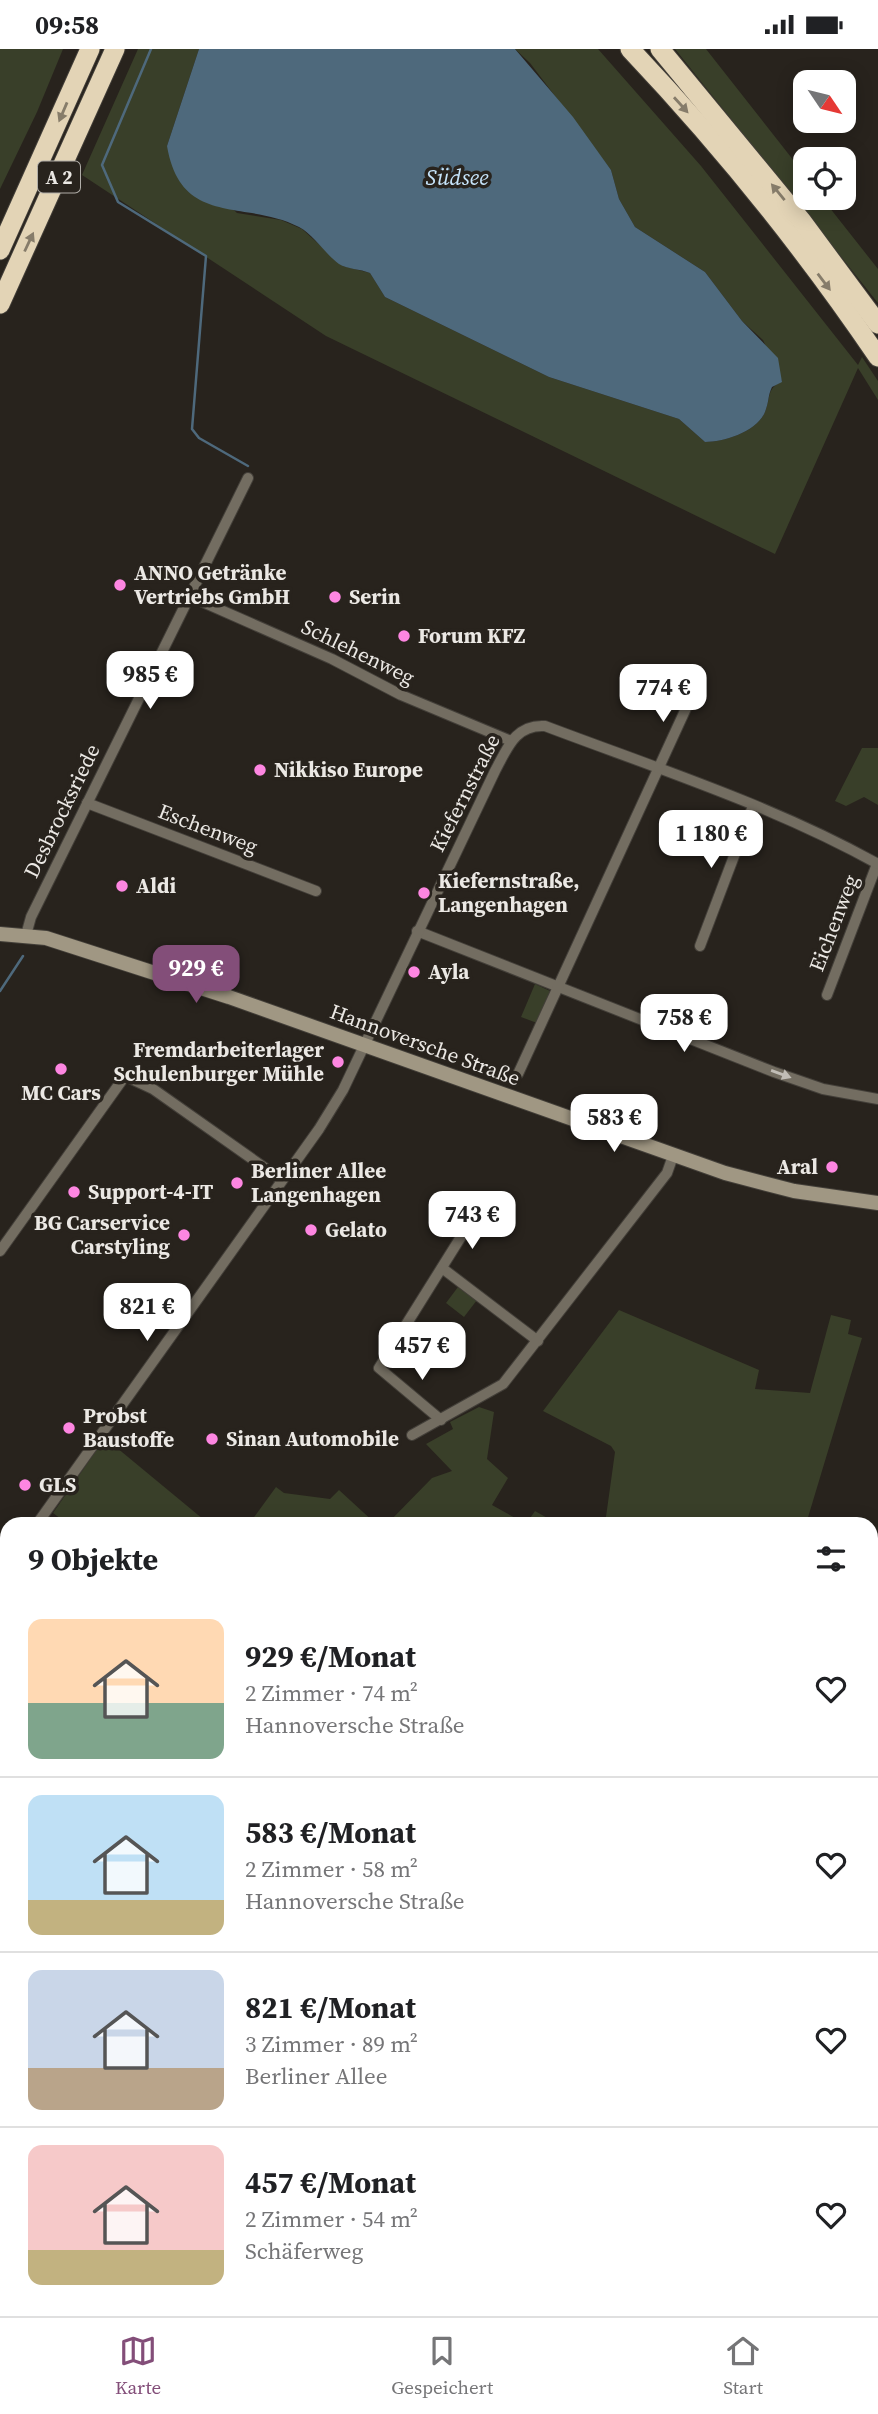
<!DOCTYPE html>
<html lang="de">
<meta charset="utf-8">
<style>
:root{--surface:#fff;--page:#f6f6f6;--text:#202124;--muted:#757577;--line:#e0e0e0;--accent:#834e79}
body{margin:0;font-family:"Source Serif 4",serif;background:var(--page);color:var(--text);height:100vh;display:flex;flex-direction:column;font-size:26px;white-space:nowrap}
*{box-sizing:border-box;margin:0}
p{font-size:23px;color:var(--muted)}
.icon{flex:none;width:38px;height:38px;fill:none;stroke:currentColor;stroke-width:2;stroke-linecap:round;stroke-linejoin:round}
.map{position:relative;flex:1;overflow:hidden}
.side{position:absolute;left:0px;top:1468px;width:878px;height:800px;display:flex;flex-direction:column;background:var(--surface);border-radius:21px 21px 0 0;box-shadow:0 4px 18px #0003}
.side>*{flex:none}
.needle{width:46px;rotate:125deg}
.buttons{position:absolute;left:793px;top:21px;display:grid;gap:14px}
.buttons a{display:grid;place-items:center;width:63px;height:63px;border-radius:14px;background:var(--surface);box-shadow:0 4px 18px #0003;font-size:35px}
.price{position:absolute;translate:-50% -60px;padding:0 16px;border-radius:14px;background:#fff;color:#222;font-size:23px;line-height:46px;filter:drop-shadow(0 2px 4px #0008)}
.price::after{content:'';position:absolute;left:50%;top:42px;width:21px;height:16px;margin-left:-10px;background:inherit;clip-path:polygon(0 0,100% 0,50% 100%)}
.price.selected{background:var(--accent);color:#fff}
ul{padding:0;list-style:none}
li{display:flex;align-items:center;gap:21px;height:175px;padding:0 28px}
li+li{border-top:2px solid var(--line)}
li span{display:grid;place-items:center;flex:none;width:196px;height:140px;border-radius:14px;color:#555}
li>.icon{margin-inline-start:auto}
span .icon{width:84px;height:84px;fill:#fffc;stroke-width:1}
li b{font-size:30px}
h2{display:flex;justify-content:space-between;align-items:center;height:84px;padding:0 28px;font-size:30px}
.status{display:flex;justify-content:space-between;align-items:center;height:49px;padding:0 35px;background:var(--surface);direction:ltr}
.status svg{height:19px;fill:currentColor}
.menu{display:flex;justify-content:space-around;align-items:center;height:98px;border-top:2px solid var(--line);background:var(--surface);font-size:19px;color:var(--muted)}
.menu a{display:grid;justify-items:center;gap:4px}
.menu .selected{color:var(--accent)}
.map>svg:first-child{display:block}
.green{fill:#393f29}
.water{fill:#4e697c}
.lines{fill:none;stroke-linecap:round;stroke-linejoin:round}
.stream{stroke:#4e697c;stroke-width:2.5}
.minor-casing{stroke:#433f39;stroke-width:12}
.secondary-casing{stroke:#433f39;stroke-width:16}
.motorway-casing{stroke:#433f39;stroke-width:21}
.minor{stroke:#736d61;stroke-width:10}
.secondary{stroke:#a09783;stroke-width:14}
.motorway{stroke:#e3d4b6;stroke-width:19}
.oneway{fill:#867c6a}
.oneway2{fill:#c1bdb6}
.poi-dot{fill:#fd86e1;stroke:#28231d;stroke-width:2.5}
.labels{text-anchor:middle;stroke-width:7;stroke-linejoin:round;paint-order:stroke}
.shield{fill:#28231d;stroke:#b0ada8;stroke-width:2}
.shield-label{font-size:19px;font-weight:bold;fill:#ebe8e4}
.poi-label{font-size:21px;font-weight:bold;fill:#ebe8e4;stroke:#28231d;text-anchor:start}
.street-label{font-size:21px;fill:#ebe8e4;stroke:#28231d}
.water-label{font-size:23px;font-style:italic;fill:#c6e4fa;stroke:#28231d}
</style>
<div class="status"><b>09:58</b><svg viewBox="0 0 49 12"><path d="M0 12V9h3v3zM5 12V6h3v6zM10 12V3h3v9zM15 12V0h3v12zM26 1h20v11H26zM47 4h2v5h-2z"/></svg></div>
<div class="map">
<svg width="878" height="2267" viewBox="0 0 878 2267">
<rect width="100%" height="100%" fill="#28231d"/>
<g class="green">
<polygon points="0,0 63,0 37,63 0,140"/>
<path d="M 138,0 L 199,0 L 167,97 L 237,164 L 281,171 L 302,180 L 343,217 L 370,224 L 385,248 L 549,328 L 679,370 L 705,393 C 725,393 760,382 766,360 C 771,346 767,340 782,332 L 763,291 L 742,272 L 705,223 L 635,178 L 619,150 L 611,121 L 530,14 L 515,0 L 598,0 L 701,117 L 858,316 L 862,308 L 878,332 L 878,351 L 858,319 L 775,505 L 326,287 L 82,126 Z"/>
<polygon points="675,0 706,0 805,126 805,149 822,149 878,220 878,254"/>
<polygon points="862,699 878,699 878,756 864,748 846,757 835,752"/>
<polygon points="535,935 550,942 537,974 521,968"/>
<polygon points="458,1238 477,1251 464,1268 446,1254"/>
<polygon points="619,1261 759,1321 755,1340 810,1344 831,1266 851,1271 848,1285 862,1289 806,1475 605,1475 615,1403 611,1397 543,1362"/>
<polygon points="479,1358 494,1363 487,1410 508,1429 492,1456 526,1475 535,1462 558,1475 387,1475 432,1429 452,1422 426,1395 453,1380 450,1373"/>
<polygon points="105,1389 209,1475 68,1475 53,1464"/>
<polygon points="276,1438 284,1444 330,1450 339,1441 376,1475 249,1475"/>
<polygon points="0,2001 7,2006 7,2241 0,2250"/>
<polygon points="878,2090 878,2143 872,2141 872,2097"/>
<polygon points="872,2164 878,2167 878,2267 715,2267 721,2261 872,2261"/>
<polygon points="366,2261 412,2261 421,2267 361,2267"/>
</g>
<path class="water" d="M 199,0 L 515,0 L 573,68 L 611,121 L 619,150 L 635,178 L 705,223 L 742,272 L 778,309 L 782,333 L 772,338 C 768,346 769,352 766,360 C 760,382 725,393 705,393 L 679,370 L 549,328 L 385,248 L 370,224 C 360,220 347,220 339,215 C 325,205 314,186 299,178 C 245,150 181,179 167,97 Z"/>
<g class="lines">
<g class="stream">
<polyline points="151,0 102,116 118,153 206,207 192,380 199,389 248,417"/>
<polyline points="0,942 23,907"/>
<polyline points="0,2249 7,2240"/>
<polyline points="0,2266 7,2257"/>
</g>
<defs>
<g id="minor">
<polyline points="189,547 332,610 401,646 511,692"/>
<polyline points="87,754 316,842"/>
<polyline points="417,882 774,1023 823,1040 878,1050"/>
<polyline points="26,886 31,868 248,429"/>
<polyline points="700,897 753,757"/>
<polyline points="827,946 877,815"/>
<polyline points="518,1025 694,642"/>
<polyline points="0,1202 125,1027 153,1040 282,1131"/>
<polyline points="442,1219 538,1292"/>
<polyline points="441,1371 379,1319 474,1167"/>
<polyline points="412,1386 503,1335 667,1124 673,1107"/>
<path d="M 37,1475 L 319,1080 L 343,1041 L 495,722 C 507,700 515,675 545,677 C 656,719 774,757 878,815"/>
<polyline points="0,1527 7,1517"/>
<polyline points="872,2089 878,2082"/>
<polyline points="872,2149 878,2149"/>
<polyline points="707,2267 713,2261"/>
</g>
<polyline id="secondary" points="0,885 46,889 229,948 725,1124 794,1142 878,1154"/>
<g id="motorway">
<path d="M 630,0 C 720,95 804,199 878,308"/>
<polyline points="660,0 801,171 878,275"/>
<polyline points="0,201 90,0"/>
<polyline points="0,255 115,0"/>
</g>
</defs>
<use href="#minor" class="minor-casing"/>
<use href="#secondary" class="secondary-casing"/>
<use href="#motorway" class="motorway-casing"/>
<use href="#minor" class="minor"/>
<use href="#secondary" class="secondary"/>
<use href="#motorway" class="motorway"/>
</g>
<defs><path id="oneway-solid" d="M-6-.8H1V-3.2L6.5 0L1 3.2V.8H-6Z" transform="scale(1.75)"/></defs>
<g class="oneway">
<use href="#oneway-solid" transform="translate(681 56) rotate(48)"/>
<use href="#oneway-solid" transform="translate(63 63) rotate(113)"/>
<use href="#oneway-solid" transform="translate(778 143) rotate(-129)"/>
<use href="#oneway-solid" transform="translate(29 193) rotate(-65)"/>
<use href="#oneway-solid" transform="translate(824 233) rotate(53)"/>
</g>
<use class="oneway2" href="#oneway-solid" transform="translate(781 1025) rotate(20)"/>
<g class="poi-dot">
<circle cx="120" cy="536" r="7"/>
<circle cx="335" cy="548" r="7"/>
<circle cx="404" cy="587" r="7"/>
<circle cx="260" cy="721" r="7"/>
<circle cx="122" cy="837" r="7"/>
<circle cx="424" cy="844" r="7"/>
<circle cx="414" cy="923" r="7"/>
<circle cx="338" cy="1013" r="7"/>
<circle cx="61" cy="1020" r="7"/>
<circle cx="832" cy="1118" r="7"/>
<circle cx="237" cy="1134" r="7"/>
<circle cx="74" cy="1143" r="7"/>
<circle cx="311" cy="1181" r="7"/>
<circle cx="184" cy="1186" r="7"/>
<circle cx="69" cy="1379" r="7"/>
<circle cx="212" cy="1390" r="7"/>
<circle cx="25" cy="1436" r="7"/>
</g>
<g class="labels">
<rect class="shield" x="38" y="112.5" width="42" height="31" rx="5"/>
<g class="shield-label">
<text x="59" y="135">A 2</text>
</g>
<g class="poi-label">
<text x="134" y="531">ANNO Getränke<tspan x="134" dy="24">Vertriebs GmbH</tspan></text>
<text x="349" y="555">Serin</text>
<text x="418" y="594">Forum KFZ</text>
<text x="274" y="728">Nikkiso Europe</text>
<text x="438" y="839">Kiefernstraße,<tspan x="438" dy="24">Langenhagen</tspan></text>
<text x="136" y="844">Aldi</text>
<text x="428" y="930">Ayla</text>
<text x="324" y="1008" text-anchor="end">Fremdarbeiterlager<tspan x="324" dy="24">Schulenburger Mühle</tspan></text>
<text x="61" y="1051" text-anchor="middle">MC Cars</text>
<text x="818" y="1125" text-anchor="end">Aral</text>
<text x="251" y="1129">Berliner Allee<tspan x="251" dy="24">Langenhagen</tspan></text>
<text x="88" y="1150">Support-4-IT</text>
<text x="170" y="1181" text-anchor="end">BG Carservice<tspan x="170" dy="24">Carstyling</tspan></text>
<text x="325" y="1188">Gelato</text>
<text x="83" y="1374">Probst<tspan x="83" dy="24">Baustoffe</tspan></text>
<text x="226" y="1397">Sinan Automobile</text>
<text x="39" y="1443">GLS</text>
</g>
<g class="street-label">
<text transform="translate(358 603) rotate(26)" y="7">Schlehenweg</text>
<text transform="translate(465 744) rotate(-63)" y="7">Kiefernstraße</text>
<text transform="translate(62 762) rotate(-64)" y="7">Desbrocksriede</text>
<text transform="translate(208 780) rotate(21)" y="7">Eschenweg</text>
<text transform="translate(834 874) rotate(-69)" y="7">Eichenweg</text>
<text transform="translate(425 996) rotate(20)" y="7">Hannoversche Straße</text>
</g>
<g class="water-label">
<text x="457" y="136">Südsee</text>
</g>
</g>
</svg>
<div class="buttons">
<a><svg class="needle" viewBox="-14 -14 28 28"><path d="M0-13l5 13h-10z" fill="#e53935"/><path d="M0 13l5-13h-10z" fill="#757577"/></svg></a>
<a><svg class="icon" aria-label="locate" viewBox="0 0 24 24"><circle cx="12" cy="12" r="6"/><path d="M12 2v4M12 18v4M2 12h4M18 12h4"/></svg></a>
</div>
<b class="price" style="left:150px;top:662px">985 €</b>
<b class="price" style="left:663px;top:675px">774 €</b>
<b class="price" style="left:711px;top:821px">1 180 €</b>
<b class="price selected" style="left:196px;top:956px">929 €</b>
<b class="price" style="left:684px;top:1005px">758 €</b>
<b class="price" style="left:614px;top:1105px">583 €</b>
<b class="price" style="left:472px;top:1202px">743 €</b>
<b class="price" style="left:147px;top:1294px">821 €</b>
<b class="price" style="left:422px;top:1333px">457 €</b>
<section class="side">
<h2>9 Objekte<svg class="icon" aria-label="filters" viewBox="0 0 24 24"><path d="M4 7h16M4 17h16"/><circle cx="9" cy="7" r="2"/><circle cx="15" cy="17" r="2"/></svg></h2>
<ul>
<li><span style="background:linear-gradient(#ffd9b3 60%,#7fa58c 0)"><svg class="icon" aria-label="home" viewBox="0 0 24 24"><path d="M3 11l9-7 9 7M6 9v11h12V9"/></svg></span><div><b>929 €/Monat</b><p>2 Zimmer · 74 m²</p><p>Hannoversche Straße</p></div><svg class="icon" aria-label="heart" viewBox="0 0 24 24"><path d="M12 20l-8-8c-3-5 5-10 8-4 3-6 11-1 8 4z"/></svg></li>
<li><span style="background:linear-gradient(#bfe0f5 75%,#c2b280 0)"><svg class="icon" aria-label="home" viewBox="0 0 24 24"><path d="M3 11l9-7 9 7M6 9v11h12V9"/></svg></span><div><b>583 €/Monat</b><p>2 Zimmer · 58 m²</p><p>Hannoversche Straße</p></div><svg class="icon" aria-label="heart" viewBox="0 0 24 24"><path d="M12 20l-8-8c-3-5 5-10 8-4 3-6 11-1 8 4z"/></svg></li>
<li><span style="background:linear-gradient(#c9d6e8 70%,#b9a48a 0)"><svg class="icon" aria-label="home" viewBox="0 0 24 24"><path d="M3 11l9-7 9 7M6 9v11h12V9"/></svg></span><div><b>821 €/Monat</b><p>3 Zimmer · 89 m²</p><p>Berliner Allee</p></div><svg class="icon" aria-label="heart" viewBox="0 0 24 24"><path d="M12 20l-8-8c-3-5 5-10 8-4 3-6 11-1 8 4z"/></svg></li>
<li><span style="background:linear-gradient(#f6c9c9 75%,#c2b280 0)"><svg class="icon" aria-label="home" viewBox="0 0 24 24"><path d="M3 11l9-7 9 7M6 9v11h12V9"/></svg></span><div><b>457 €/Monat</b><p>2 Zimmer · 54 m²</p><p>Schäferweg</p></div><svg class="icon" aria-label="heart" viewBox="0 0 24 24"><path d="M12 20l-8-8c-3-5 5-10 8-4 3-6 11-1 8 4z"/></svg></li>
</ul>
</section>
</div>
<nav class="menu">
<a class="selected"><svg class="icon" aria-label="map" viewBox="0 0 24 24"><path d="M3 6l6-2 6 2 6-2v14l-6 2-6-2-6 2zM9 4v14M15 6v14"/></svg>Karte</a>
<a><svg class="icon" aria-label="saved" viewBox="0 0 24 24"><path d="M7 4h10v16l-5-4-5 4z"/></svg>Gespeichert</a>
<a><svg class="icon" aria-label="home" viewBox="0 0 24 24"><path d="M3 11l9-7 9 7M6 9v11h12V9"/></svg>Start</a>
</nav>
